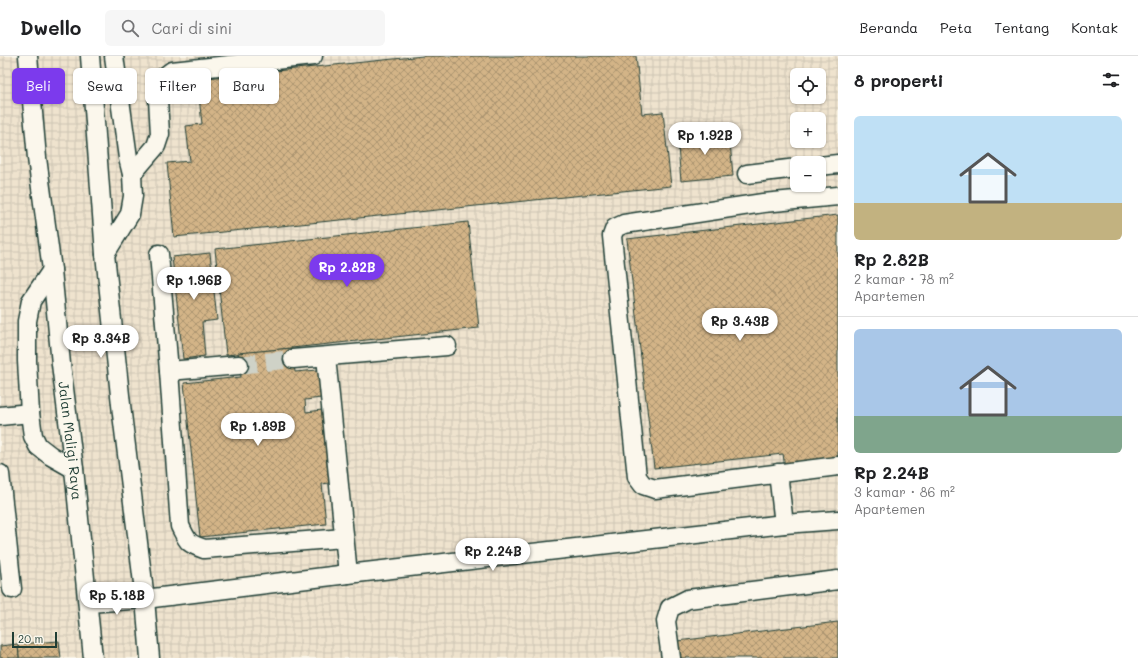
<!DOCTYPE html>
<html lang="id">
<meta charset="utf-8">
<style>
:root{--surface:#fff;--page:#f6f6f6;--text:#202124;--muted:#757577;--line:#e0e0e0;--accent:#7c3aed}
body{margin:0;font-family:Mali,sans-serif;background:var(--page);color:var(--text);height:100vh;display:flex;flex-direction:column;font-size:15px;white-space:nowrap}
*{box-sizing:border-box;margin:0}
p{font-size:13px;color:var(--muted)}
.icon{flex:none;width:22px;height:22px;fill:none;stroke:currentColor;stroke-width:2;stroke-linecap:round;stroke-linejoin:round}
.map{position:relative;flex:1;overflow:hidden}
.details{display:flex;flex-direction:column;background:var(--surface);width:300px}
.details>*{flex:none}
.banner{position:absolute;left:12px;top:12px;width:380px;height:36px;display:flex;gap:8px}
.buttons{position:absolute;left:790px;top:12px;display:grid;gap:8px}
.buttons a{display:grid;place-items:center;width:36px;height:36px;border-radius:6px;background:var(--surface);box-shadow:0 1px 3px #0004;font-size:20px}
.scale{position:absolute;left:12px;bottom:10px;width:45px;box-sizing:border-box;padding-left:4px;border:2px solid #1f3d34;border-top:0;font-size:11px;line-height:14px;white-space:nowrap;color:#1f3d34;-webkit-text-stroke:3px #fbf7ec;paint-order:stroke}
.price{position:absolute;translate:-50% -34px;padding:0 9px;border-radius:14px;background:#fff;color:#222;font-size:13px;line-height:26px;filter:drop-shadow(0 1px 2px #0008)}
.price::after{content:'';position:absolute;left:50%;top:24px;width:12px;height:9px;margin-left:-6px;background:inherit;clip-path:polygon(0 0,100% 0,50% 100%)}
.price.on{background:var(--accent);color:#fff}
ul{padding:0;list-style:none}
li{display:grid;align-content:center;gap:8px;height:212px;padding:0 16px}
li+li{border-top:1px solid var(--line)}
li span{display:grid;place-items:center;height:124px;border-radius:6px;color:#555}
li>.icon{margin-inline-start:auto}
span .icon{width:72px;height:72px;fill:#fffc;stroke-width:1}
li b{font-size:17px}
h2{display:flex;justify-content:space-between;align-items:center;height:48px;padding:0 16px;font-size:17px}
.tag{padding:0 14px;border-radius:6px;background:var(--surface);box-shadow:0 1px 3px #0004;font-size:14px;line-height:36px}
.tag.on{background:var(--accent);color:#fff}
header{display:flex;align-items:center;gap:24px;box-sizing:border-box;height:56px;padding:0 20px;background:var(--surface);border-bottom:1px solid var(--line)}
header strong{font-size:19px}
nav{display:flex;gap:22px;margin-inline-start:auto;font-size:14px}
.search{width:280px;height:36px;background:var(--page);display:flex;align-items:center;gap:10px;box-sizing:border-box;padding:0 14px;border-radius:6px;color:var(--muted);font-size:15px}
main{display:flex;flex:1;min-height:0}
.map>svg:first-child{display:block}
.industrial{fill:url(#industrial-grid);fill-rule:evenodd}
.building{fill:url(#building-cross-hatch);stroke:#1f3d34}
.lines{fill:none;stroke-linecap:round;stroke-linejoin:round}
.minor-tunnel{stroke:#cfd2c7;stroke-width:18;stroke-dasharray:18 9;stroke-linecap:butt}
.minor-casing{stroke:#1f3d34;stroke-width:21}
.minor{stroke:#fbf7ec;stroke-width:18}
.labels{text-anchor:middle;stroke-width:3.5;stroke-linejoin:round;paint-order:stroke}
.street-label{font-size:14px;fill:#1f3d34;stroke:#fbf7ec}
</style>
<header>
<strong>Dwello</strong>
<div class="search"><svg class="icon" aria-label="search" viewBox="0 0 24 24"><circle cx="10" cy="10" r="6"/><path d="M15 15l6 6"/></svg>Cari di sini</div>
<nav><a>Beranda</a><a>Peta</a><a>Tentang</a><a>Kontak</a></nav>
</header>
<main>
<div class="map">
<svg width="838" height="602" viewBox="0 0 838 602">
<defs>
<pattern id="industrial-grid" width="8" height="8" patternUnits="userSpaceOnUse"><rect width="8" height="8" fill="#efe3ce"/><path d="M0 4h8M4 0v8" fill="none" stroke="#ccc4b2"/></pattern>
<pattern id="building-cross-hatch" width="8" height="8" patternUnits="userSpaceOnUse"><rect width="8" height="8" fill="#d3b487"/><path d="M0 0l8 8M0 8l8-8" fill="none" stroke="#ab946f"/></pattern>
</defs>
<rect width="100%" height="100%" fill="#fbf7ec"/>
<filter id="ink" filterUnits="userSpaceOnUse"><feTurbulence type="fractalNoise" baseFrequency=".025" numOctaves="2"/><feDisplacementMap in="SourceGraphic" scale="8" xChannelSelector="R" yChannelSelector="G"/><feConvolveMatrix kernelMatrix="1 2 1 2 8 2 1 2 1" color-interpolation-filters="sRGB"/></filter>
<g filter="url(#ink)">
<path class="industrial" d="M 0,0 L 838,0 L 838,602 L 0,602 ZM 797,19 L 819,19 L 819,41 L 797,41 ZM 797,63 L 819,63 L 819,85 L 797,85 ZM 797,107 L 819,107 L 819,129 L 797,129 Z"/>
<g class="building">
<polygon points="423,0 636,0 642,58 663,56 671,130 174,181 167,107 190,105 186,70 202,68 197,23"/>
<polygon points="729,75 733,120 681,125 677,80"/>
<polygon points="838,159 838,406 785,412 783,398 654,412 627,183"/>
<polygon points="468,166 479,272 226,299 215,193"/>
<polygon points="210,197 217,264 202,266 205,300 183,303 172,201"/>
<polygon points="292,292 295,316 318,314 321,342 305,344 306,356 322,354 329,427 322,428 326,468 200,481 184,327 241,321 238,297"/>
<polygon points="838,566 838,602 679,602 677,585"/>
<polygon points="59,585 61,602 19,602 18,588"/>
<polygon points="18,588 19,602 0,602 0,590"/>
</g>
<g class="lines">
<polyline class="minor-tunnel" points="239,309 293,303"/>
<defs>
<g id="minor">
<path id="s1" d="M 28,0 L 37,102 L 52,214 L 61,308 L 74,413 L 93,602"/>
<polyline points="90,0 105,198 122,358 145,543 150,602"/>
<polyline points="819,110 838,108"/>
<polyline points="132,118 156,90 160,78 158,43 159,30 164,21 172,15 313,0"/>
<polyline points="747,118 797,112"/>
<polyline points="838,140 763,147 624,168 615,172 612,180 637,421 643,429 655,433 838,410"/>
<polyline points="105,198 130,158 133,140 132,118 128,102 114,0"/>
<path d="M 159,198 L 169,315 L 180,470 C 188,486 187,487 204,493 L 344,482"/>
<polyline points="52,214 31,245 27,265 27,305 30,357 33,380 38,390 51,400 74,413"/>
<polyline points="326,301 348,518"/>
<polyline points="293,303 447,290"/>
<polyline points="169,315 239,309"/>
<polyline points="0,360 30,357"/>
<polyline points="778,417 784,468"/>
<polyline points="0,418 12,533"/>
<polyline points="88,547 145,543 348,518 784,468 838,464"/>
<polyline points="671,602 666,565 670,552 688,543 838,524"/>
</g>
</defs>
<use href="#minor" class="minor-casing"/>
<use href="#minor" class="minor"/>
</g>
</g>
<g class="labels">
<g class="street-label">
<text dy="5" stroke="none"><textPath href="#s1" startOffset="387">Jalan Maligi Raya</textPath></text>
</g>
</g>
</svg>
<div class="buttons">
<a><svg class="icon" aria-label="locate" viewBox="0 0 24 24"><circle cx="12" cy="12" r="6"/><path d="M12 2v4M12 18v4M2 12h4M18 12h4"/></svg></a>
<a>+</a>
<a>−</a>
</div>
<div class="scale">20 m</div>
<b class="price" style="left:705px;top:100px">Rp 1.92B</b>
<b class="price on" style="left:347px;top:232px">Rp 2.82B</b>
<b class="price" style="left:194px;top:245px">Rp 1.96B</b>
<b class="price" style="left:740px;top:286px">Rp 3.43B</b>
<b class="price" style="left:101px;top:303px">Rp 3.34B</b>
<b class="price" style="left:258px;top:391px">Rp 1.89B</b>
<b class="price" style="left:493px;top:516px">Rp 2.24B</b>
<b class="price" style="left:117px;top:560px">Rp 5.18B</b>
<div class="banner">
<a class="tag on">Beli</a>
<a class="tag">Sewa</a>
<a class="tag">Filter</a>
<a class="tag">Baru</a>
</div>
</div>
<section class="details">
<h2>8 properti<svg class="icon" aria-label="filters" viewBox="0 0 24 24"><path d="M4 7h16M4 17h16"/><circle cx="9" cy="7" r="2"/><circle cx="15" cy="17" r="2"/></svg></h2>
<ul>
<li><span style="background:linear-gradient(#bfe0f5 70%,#c2b280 0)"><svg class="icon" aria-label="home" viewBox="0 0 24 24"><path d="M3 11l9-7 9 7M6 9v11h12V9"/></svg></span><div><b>Rp 2.82B</b><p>2 kamar · 78 m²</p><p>Apartemen</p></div></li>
<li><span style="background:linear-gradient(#a9c7e8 70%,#7fa58c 0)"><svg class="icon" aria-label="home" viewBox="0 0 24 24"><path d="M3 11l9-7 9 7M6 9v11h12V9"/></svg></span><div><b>Rp 2.24B</b><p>3 kamar · 86 m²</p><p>Apartemen</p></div></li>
</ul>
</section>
</main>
